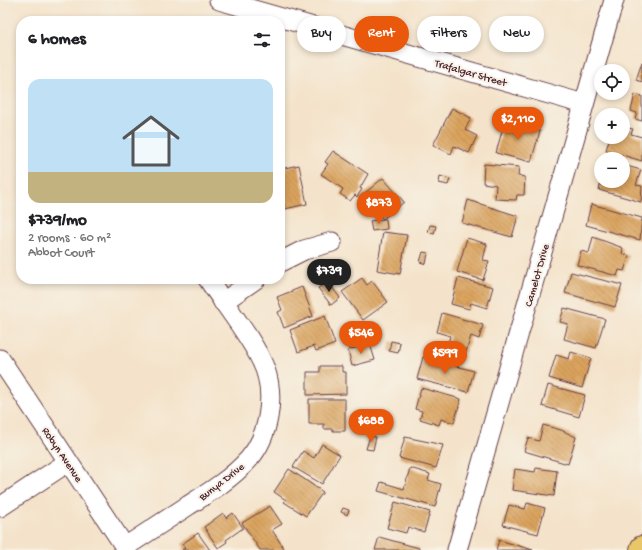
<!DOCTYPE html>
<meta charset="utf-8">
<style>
:root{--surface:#fff;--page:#f6f6f6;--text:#202124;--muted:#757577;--line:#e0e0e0;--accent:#ea580c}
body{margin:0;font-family:"Gochi Hand",sans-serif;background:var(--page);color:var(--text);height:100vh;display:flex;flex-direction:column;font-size:15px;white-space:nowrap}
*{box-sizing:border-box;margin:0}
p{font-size:13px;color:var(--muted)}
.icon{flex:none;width:22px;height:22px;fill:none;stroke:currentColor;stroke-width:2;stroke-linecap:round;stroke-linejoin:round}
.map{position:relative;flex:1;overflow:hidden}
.drawer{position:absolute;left:16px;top:16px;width:269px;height:268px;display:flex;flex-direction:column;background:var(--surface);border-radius:16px;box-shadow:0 2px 6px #0003}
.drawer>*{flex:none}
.banner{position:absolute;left:297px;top:16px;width:285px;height:36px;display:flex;gap:8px}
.fabs{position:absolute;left:594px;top:64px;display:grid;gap:8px}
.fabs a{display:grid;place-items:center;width:36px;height:36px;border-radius:50%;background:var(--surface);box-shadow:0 2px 6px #0003;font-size:20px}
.price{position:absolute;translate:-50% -34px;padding:0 9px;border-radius:14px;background:var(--accent);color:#fff;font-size:13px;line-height:26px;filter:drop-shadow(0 1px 2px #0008)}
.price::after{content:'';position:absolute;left:50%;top:24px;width:12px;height:9px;margin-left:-6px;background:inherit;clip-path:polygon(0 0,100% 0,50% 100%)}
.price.selected{background:#222;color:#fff}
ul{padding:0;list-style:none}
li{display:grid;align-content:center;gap:8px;height:212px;padding:0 12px}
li+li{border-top:1px solid var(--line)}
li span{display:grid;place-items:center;height:124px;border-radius:12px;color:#555}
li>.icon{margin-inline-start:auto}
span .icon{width:72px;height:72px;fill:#fffc;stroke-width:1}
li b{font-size:17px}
h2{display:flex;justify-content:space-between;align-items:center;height:48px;padding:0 12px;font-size:17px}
.tag{padding:0 14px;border-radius:18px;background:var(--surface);box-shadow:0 2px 6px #0003;font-size:14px;line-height:36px}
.tag.selected{background:var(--accent);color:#fff}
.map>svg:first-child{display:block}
.building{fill:url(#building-back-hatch)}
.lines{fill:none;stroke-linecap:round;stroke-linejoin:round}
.minor-casing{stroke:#643c43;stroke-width:21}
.major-casing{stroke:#643c43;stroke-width:24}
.minor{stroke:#fff;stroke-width:19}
.major{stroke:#e9c769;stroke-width:22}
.labels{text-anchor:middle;stroke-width:4;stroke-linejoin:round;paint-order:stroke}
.street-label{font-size:11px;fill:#4a1f2b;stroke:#f7f3e8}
</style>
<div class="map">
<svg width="642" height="550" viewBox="0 0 642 550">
<defs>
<pattern id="building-back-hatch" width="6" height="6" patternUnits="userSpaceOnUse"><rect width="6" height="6" fill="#daa35d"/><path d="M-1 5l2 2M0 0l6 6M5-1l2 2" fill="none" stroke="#b3844d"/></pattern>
</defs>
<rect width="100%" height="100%" fill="#f7f3e8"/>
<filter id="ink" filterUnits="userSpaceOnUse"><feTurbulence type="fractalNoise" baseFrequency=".025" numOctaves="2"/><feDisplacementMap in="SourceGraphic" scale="8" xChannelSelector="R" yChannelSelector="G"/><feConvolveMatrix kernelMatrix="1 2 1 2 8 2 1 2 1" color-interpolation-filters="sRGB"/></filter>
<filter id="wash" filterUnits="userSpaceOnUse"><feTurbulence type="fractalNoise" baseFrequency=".012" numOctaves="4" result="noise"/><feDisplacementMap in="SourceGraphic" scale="16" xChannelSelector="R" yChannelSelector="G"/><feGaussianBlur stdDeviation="0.9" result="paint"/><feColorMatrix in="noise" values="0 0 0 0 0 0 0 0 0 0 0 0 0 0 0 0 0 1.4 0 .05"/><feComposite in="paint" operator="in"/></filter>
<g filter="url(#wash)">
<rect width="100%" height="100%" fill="#f4e3ca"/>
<g id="blocks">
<g class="building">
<polygon points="642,62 642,82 636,80"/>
<polygon points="635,94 642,96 642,121 635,119 637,113 631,111"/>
<polygon points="452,108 471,118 465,130 477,136 469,153 454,146 451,154 433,145"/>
<polygon points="505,120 525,126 526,122 535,124 534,129 540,131 531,162 496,153"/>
<polygon points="623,127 633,129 631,134 642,137 642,161 606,150 610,137 623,137"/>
<polygon points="333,151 368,174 360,188 362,189 357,197 355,195 350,201 340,194 343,189 321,174 328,164 325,162"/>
<polygon points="484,164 519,167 518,176 525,177 524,195 517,195 516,200 495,199 496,185 483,183"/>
<polygon points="299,165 307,204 285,209 282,195 280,196 280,169"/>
<polygon points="623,165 641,170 636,185 642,186 641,202 599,190 601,181 623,181"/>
<polygon points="440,176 450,179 448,185 439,183"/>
<polygon points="383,178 404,202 383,219 370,206 367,208 359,198"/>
<polygon points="468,200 518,216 512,237 462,223"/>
<polygon points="591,204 642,218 640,240 586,225"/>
<polygon points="384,219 386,219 387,229 372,231 370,221"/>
<polygon points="430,225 436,226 434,234 428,232"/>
<polygon points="383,232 407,235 400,274 377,270"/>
<polygon points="593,237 623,248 622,253 629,256 624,271 619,270 617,276 577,265 581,251 589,253"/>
<polygon points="467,238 487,244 483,260 489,261 483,280 457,272"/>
<polygon points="423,252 428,253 426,264 420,262"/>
<polygon points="571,272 622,285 615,307 565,293"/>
<polygon points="362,278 367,285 372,281 388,302 363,320 342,292"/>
<polygon points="458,278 493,287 487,308 471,303 469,309 451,304"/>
<polygon points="328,282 340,298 331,305 318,288"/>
<polygon points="302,287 313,316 284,328 278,312 282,310 277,297"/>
<polygon points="564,308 605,319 596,348 564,339 568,324 560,322"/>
<polygon points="442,313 483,325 479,339 471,336 466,352 447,347 450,336 437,332"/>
<polygon points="325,316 335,344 316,351 314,346 298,352 290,330"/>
<polygon points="354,338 356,346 349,348 347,340"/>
<polygon points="391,341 400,343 398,353 389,351"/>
<polygon points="370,344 375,360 352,366 348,350"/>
<polygon points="571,352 591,358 582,388 549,378 556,355 569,359"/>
<polygon points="423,357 474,371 468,392 417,379"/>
<polygon points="320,366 342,366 342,372 346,372 346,394 307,395 307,372 320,372"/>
<polygon points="548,385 585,395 579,417 542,406"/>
<polygon points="421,388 461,399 454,423 441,419 439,425 420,419 422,411 415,409"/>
<polygon points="309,399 345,399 345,431 333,431 333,429 324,429 324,424 309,424"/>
<polygon points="543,425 561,430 576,437 568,464 524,451 528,438 539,441"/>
<polygon points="370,436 376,437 373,450 366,449"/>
<polygon points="405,437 443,445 436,468 399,458"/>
<polygon points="322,444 340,455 322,484 293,467 303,451 314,458"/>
<polygon points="410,468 430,474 428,480 441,484 435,507 378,491 381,482 404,489"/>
<polygon points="536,468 557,471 554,496 512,490 515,469 535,472"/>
<polygon points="289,469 323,492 306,516 284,502 286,500 274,492"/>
<polygon points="395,502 430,512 424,532 408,527 406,533 387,528"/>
<polygon points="527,503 545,508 538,534 503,525 509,505 525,509"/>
<polygon points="270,506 282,524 272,530 285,550 260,550 242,523"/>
<polygon points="343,508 349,510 347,515 341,512"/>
<polygon points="223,513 226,518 233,513 243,528 226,540 227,542 218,548 204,527"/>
<polygon points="198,533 210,550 182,550 185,548 182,544"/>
<polygon points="379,537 419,548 419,550 375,550"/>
<polygon points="499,540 533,550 496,550"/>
</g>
</g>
</g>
<g filter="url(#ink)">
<use href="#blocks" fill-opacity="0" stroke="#643c43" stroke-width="1"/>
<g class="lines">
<defs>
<g id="minor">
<polyline points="219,0 584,104"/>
<polyline points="280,262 304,250 332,242"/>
<polyline points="223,302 256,279"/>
<polyline points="0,359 127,550"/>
<polyline points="0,507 68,462"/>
<path d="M 125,547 C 146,533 168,519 189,505 C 210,492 232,478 249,459 C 269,436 275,397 265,369 C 255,342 224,304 208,279"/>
<polyline points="457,550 614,0"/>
</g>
<polyline id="major" points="641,550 642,547"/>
</defs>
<use href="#minor" class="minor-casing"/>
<use href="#major" class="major-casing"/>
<use href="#minor" class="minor"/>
<use href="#major" class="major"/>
</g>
</g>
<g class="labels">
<g class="street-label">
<text transform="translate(471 72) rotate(16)" y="4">Trafalgar Street</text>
<text transform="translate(536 275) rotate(-74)" y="4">Camelot Drive</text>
<text transform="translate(63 454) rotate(56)" y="4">Robyn Avenue</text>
<text transform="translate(221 481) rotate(-38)" y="4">Bunya Drive</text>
</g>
</g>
</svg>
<div class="fabs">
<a><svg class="icon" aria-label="locate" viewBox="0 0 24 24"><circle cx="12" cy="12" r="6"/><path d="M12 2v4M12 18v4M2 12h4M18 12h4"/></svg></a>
<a>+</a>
<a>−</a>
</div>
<b class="price" style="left:518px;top:141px">$2,110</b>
<b class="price" style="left:379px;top:225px">$873</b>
<b class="price selected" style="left:329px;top:293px">$739</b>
<b class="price" style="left:361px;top:355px">$546</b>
<b class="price" style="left:445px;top:375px">$599</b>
<b class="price" style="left:371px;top:443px">$688</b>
<div class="banner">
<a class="tag">Buy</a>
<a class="tag selected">Rent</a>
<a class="tag">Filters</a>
<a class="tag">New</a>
</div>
<section class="drawer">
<h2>6 homes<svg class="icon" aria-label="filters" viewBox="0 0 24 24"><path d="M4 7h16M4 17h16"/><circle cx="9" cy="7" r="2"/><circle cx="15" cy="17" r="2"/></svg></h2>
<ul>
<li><span style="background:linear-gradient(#bfe0f5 75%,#c2b280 0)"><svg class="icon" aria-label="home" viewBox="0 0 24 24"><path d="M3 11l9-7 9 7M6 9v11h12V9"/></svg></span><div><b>$739/mo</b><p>2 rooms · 60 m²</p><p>Abbot Court</p></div></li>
</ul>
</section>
</div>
